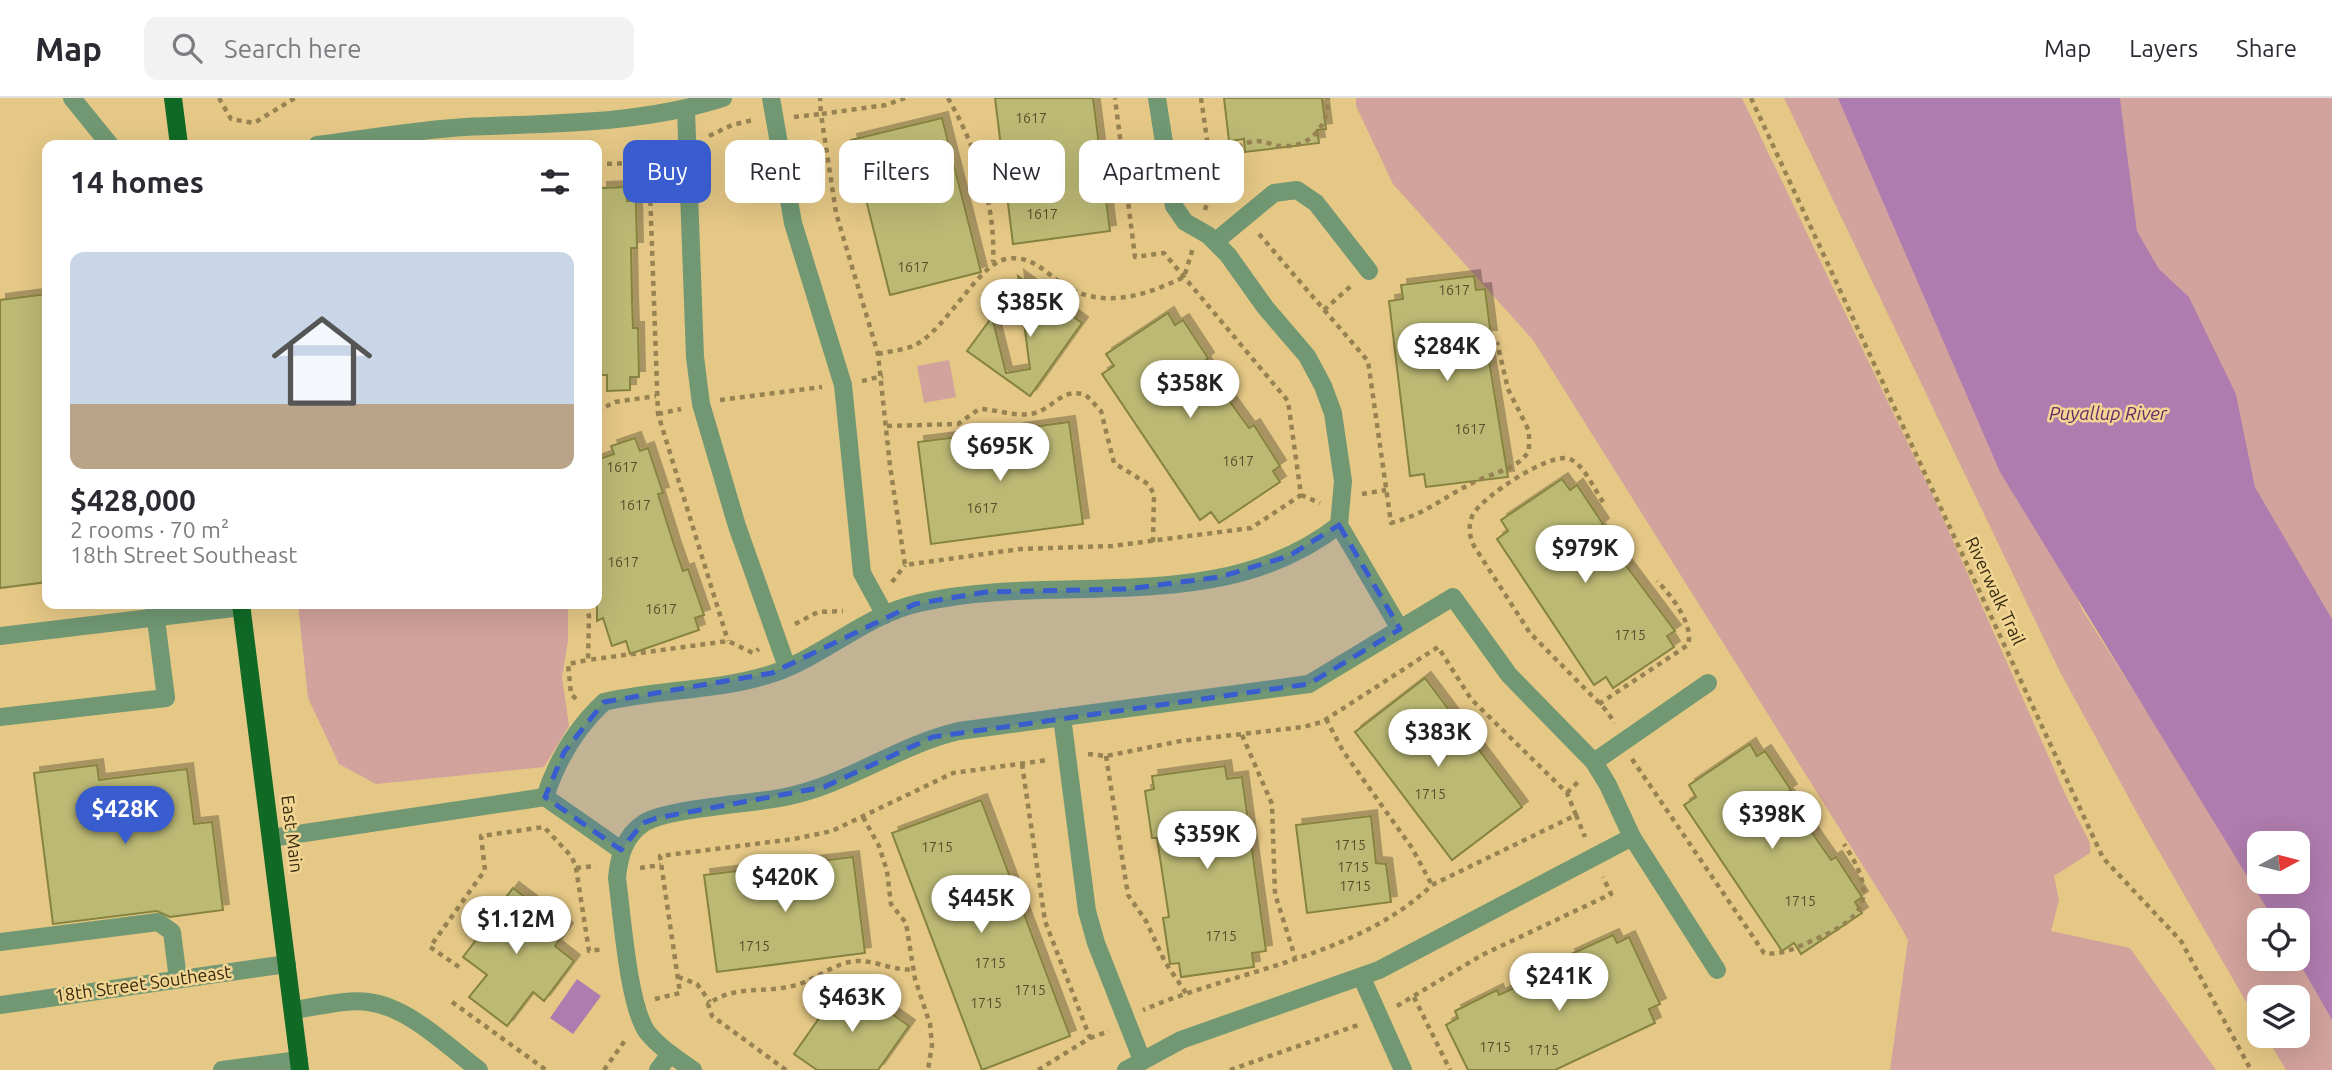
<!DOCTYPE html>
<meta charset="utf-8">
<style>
:root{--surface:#fff;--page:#f2f2f3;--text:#2b2b33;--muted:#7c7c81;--line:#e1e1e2;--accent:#395dce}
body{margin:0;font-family:Ubuntu,sans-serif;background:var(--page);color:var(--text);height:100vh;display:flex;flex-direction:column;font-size:26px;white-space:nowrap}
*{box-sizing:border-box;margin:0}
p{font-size:23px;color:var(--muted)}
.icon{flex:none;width:38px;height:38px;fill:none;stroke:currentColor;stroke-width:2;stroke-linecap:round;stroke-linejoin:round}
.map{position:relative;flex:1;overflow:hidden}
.panel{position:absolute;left:42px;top:42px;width:560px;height:469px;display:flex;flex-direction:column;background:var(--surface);border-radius:14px;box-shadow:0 7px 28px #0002}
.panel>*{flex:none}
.hud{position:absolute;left:623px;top:42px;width:665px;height:63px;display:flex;gap:14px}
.needle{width:46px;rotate:83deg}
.fabs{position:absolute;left:2247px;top:733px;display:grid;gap:14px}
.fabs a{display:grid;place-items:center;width:63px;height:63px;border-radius:14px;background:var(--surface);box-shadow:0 7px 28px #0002;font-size:35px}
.price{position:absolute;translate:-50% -60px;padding:0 16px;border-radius:24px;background:#fff;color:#222;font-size:23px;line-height:46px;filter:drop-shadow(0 2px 4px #0008)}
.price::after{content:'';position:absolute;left:50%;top:42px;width:21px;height:16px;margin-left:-10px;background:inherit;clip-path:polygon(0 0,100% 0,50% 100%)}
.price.selected{background:var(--accent);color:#fff}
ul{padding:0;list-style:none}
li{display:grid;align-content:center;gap:14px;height:371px;padding:0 28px}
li+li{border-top:2px solid var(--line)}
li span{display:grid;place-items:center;height:217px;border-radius:14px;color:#555}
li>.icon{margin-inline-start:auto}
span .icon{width:126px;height:126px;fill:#fffc;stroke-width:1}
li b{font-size:30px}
h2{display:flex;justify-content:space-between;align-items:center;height:84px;padding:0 28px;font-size:30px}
.chip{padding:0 24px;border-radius:14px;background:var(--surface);box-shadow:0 7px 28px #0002;font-size:24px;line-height:63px}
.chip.selected{background:var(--accent);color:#fff}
header{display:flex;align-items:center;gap:42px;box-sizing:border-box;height:98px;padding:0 35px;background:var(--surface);border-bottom:2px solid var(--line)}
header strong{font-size:33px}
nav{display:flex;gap:38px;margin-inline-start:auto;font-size:24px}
.search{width:490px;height:63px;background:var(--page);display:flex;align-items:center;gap:18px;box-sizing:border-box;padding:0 24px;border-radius:14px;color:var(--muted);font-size:26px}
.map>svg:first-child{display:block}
.green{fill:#d2a29c}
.water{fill:#ae7cae;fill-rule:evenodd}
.building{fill:#bcb974;stroke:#86833f;stroke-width:2;filter:url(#shadow)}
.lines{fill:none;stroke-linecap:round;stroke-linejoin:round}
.path{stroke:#978251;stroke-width:4.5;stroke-dasharray:5 5;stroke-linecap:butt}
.minor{stroke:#719873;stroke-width:18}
.major{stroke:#106a26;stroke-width:18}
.marked{fill:#395dce;fill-opacity:0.2;stroke:#395dce;stroke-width:5;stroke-dasharray:14 9;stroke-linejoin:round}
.labels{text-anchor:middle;stroke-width:5;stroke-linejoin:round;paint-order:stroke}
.number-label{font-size:14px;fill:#584f29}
.street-label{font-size:18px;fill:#372c10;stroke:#f2d593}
.water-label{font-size:19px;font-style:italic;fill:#682a6a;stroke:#f2d593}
</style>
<header>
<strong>Map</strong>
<div class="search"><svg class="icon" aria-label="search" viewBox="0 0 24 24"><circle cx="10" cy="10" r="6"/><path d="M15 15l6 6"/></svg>Search here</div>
<nav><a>Map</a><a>Layers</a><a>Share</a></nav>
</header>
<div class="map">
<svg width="2332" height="972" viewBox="0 0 2332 972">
<defs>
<filter id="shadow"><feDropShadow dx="6" dy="-6" stdDeviation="0" flood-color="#0004"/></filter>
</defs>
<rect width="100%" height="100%" fill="#e5c886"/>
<g class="green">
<polygon points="1356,0 1742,0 1935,402 2066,698 2090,745 2090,755 2054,778 2059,802 2051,833 2130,850 2216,972 1890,972 1908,842 1897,822 1533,242 1393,86 1356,8"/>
<polygon points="1784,0 1838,0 2083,513 2218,726 2274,822 2259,822 2259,861 2297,861 2332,922 2332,972 2286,972 2266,938 2298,938 2298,900 2259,900 2259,926 2142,724 2059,572"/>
<polygon points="2120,0 2332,0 2332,521 2255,389 2236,296 2189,199 2159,171 2137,133"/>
<polygon points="949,262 956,299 924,305 917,268"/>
<polygon points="298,506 568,506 568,543 562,579 569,628 544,669 376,686 339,666 308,600"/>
</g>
<g class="water">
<path d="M 1838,0 L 2120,0 L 2137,133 L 2159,171 L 2189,199 L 2236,296 L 2255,389 L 2332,521 L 2332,922 L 2297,861 L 2298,822 L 2274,822 L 2000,374 ZM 2259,746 L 2298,746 L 2298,784 L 2259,784 Z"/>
<polygon points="577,881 601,898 573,936 550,920"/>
</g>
<g class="building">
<polygon points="995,0 1093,0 1110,133 1013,146"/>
<polygon points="1224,0 1322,0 1326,31 1317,32 1319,45 1245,54 1244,41 1229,43"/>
<polygon points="942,20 981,174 890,197 851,42"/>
<polygon points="627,89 627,103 636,103 637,150 631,150 632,203 633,230 638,230 639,279 630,279 630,292 607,293 607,277 597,277 597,98 601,98 601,90"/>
<polygon points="1018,178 1082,225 1030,298 967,253 992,219 1006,275 1030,271"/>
<polygon points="1474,178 1476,192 1485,191 1491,238 1485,238 1508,379 1426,389 1424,376 1410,378 1389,203 1403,201 1401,187"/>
<polygon points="47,196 47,484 0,490 0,202"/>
<polygon points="1168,215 1175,227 1183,222 1208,260 1204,264 1233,308 1249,330 1254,327 1280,368 1273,373 1280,384 1219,425 1211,414 1200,422 1102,276 1114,268 1106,256"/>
<polygon points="1069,324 1083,426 931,446 918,344 1005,333 996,345 1018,331"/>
<polygon points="635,340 640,353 648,350 663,395 658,396 674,447 683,473 688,471 704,517 695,520 699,532 630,556 626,543 612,548 603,520 597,523 597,362 614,356 611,348"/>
<polygon points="1562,381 1570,392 1577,387 1603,426 1598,430 1675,533 1667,538 1674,549 1613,590 1606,579 1594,587 1497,441 1508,433 1501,422"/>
<polygon points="1425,580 1522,709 1452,762 1355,634"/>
<polygon points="1750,646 1757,658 1765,653 1791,692 1786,695 1815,739 1831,762 1836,759 1862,799 1855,804 1862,815 1801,856 1794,845 1782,853 1684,707 1696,699 1689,687"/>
<polygon points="97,667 99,682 187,671 194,726 212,724 223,812 170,819 157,813 53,826 34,675"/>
<polygon points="1225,668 1227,681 1242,679 1266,853 1252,855 1254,869 1181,879 1179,865 1170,866 1163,820 1169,819 1157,740 1152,740 1145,693 1154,691 1152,678"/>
<polygon points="981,702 1070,938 982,972 892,735"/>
<polygon points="1371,718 1376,765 1386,766 1391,804 1307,815 1296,727"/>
<polygon points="853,759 865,855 717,874 704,777"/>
<polygon points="513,790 567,831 555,848 574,863 544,903 533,894 507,928 469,899 487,877 463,859 476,842 468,836 487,810 492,818"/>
<polygon points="1613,837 1617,845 1629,839 1660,906 1649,911 1655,925 1555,972 1468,972 1446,927 1458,920 1455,913 1497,892 1499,897 1547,875 1571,862 1569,857"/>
<polygon points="845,883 909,928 878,972 817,972 794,956"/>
</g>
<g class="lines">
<g class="path">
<polyline points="219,0 231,21 254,25 295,0"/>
<polyline points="905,0 886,7 821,16 836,115 878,256 890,368 905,467 1020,451 1112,448 1251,430 1301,397 1288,303 1164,155 1135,159 1115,0"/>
<path d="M 948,0 C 976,49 996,107 993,164"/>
<polyline points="1201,0 1213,83 1230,103"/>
<polyline points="1751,0 2103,760 2181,843 2251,972"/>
<polyline points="794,19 821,16 820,0"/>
<polyline points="709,38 732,27 753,22"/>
<path d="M 1210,60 C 1225,57 1236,48 1250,44 C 1261,40 1271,48 1282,48 C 1311,50 1329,27 1328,0"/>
<polyline points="649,65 668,51"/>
<polyline points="597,66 649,65 658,316 728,543"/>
<polyline points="1205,112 1213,83"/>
<path d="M 1259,136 L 1368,263 L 1391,425 C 1427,416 1447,396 1479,382 C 1498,373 1517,371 1529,353 L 1529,333 L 1508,291 L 1497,244"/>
<polyline points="1324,212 1352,187"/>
<path d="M 878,256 C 890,253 905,252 915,247 C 946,232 979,165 1006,161 C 1033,156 1047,177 1067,189 C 1105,211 1147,197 1184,179 L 1193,150"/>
<polyline points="862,283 883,278"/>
<polyline points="720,302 822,289"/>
<polyline points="597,313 615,304 656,298"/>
<polyline points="658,316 681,311"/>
<path d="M 887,328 L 958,326 L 979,311 C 998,311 1015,320 1035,315 C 1055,309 1062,289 1086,297 L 1101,313 L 1114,365 L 1148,386 L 1154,396 L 1153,444"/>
<polyline points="1362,396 1386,392"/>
<polyline points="1301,397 1320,405"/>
<path d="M 1603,404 C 1594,391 1585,368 1570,361 C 1550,353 1483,399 1473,416 C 1468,427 1469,438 1474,448 L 1530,535 L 1605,611 L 1615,625"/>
<polyline points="892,484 905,467"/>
<polyline points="585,506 589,518 588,562 728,543 753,555 759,551"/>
<polyline points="795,526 818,514 843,513"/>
<polyline points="576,601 571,596 568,566 588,562"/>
<path d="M 1599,606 L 1688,547 C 1694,526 1671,497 1657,483"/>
<polyline points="1326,621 1343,653 1412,750 1432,787"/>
<polyline points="1242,637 1272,706 1275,796 1295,859"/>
<path d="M 1088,656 L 1106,658 L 1181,643 L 1303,629 L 1322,624 L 1438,549 L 1471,601 L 1567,695 L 1576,717 L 1432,787 C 1357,859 1236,872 1143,912"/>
<polyline points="1106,658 1128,797 1146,823 1165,864 1186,895"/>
<path d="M 1632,661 L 1764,855 C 1783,858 1799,848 1816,841 C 1870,818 1876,795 1844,746"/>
<polyline points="1022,666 1045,823 1090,940 1038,972"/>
<polyline points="1567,695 1581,681"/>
<polyline points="1576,717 1585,739"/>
<polyline points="863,719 879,748 887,773 891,806 906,825 915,881 930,926 932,947 928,972"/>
<polyline points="576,770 596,768"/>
<polyline points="640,770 661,767"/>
<polyline points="459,869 430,849 485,772 481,738 544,729 572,759 576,770 589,853 604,851"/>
<polyline points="678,879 697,886 710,904"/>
<polyline points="1414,899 1450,972"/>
<polyline points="655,901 680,895 660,758 794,741 832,733 953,675 1048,662"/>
<polyline points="452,904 546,972"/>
<polyline points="1397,908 1482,857 1611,796 1603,779"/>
<polyline points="1090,940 1109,933"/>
<polyline points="604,972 626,941"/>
<path d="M 786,972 L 712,918 L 708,906 C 736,886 765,896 796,887 C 817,881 834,865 856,863 C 876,862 895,874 914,871"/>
<polyline points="1230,972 1361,926"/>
</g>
<g class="minor">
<polyline points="72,0 110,47"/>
<polyline points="771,0 793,125 843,287 862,475 885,517"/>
<polyline points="1157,0 1174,108 1185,124 1208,137 1228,157 1265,209 1307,258 1323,288 1333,315 1343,383 1339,427 1400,531"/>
<polyline points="686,12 695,259 701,306 737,428 787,569"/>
<path d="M 317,47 C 366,41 415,32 465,29 C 553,25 638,27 723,0"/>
<polyline points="1216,143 1274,95 1297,92 1316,105 1369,173"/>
<polyline points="0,538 242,509"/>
<polyline points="0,619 166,600 154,506"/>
<polyline points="1062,619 1087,813 1096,845 1142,962"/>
<polyline points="1594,664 1708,585"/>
<path d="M 545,699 C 557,662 575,631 604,604 C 659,591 718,593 771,576 C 823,559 865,517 919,505 C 1057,473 1219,521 1339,427"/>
<polyline points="1632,739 1717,872"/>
<polyline points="271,740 545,699 621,752"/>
<polyline points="0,844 158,824 172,834 178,881"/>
<polyline points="1362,880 1403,972"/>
<polyline points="0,907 287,866"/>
<path d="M 293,912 C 317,909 345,901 368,904 C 409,909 447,948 479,972"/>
<polyline points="222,972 299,962"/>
<polyline points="658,972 670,956"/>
<path d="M 693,972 C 677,961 659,949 647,934 C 628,907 622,816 617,780 C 619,759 624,738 644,725 C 668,710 752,706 785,699 C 847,687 898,647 959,633 L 1309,586 L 1453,499 L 1509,577 L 1594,664 L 1608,687 L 1632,739 L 1379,872 L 1181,942 L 1126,972"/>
</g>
<g class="major">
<polyline points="173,0 179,47"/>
<polyline points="241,506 300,972"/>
</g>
</g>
<path class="marked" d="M 1339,427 L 1400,531 L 1309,586 L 933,639 L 824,689 L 657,720 L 643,725 L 621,752 L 545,699 L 564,654 L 604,604 L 772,575 L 915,506 L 986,494 L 1127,491 L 1220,479 L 1289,458 Z"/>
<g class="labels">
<g class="number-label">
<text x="1031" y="25">1617</text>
<text x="1042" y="121">1617</text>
<text x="913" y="174">1617</text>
<text x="1454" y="197">1617</text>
<text x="1470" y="336">1617</text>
<text x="1238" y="368">1617</text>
<text x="622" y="374">1617</text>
<text x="635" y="412">1617</text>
<text x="982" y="415">1617</text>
<text x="623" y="469">1617</text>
<text x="661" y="516">1617</text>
<text x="1630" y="542">1715</text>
<text x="1430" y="701">1715</text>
<text x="1350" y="752">1715</text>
<text x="937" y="754">1715</text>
<text x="1353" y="774">1715</text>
<text x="1355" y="793">1715</text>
<text x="1800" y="808">1715</text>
<text x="1221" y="843">1715</text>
<text x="754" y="853">1715</text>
<text x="990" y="870">1715</text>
<text x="1030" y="897">1715</text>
<text x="986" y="910">1715</text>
<text x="1495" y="954">1715</text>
<text x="1543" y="957">1715</text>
</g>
<g class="street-label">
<text transform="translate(1995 493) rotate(65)" y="6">Riverwalk Trail</text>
<text transform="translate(292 736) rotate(83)" y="6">East Main</text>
<text transform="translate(143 886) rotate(-8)" y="6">18th Street Southeast</text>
</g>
<g class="water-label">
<text x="2108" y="322">Puyallup River</text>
</g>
</g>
</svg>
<div class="fabs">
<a><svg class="needle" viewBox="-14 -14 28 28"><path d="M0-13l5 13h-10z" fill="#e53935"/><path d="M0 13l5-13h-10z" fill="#7c7c81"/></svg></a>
<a><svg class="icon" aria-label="locate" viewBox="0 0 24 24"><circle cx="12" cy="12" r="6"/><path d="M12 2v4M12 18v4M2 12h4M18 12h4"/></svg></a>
<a><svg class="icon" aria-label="layers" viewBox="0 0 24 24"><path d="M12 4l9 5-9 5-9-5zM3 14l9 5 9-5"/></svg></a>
</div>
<b class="price" style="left:1030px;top:241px">$385K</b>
<b class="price" style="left:1447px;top:285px">$284K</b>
<b class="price" style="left:1190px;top:322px">$358K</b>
<b class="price" style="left:1000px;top:385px">$695K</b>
<b class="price" style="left:1585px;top:487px">$979K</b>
<b class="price" style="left:1438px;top:671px">$383K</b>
<b class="price selected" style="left:125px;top:748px">$428K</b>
<b class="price" style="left:1772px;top:753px">$398K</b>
<b class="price" style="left:1207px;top:773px">$359K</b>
<b class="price" style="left:785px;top:816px">$420K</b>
<b class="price" style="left:981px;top:837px">$445K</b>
<b class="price" style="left:516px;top:858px">$1.12M</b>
<b class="price" style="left:1559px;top:915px">$241K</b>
<b class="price" style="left:852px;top:936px">$463K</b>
<div class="hud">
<a class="chip selected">Buy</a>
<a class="chip">Rent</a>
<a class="chip">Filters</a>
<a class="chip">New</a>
<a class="chip">Apartment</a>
</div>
<section class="panel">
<h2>14 homes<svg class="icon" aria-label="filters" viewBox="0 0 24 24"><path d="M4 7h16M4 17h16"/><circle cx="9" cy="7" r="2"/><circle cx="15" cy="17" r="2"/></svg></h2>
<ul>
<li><span style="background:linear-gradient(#c9d6e8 70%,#b9a48a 0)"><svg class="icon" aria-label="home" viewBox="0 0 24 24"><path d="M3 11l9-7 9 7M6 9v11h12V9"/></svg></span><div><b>$428,000</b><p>2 rooms · 70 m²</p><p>18th Street Southeast</p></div></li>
</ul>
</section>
</div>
